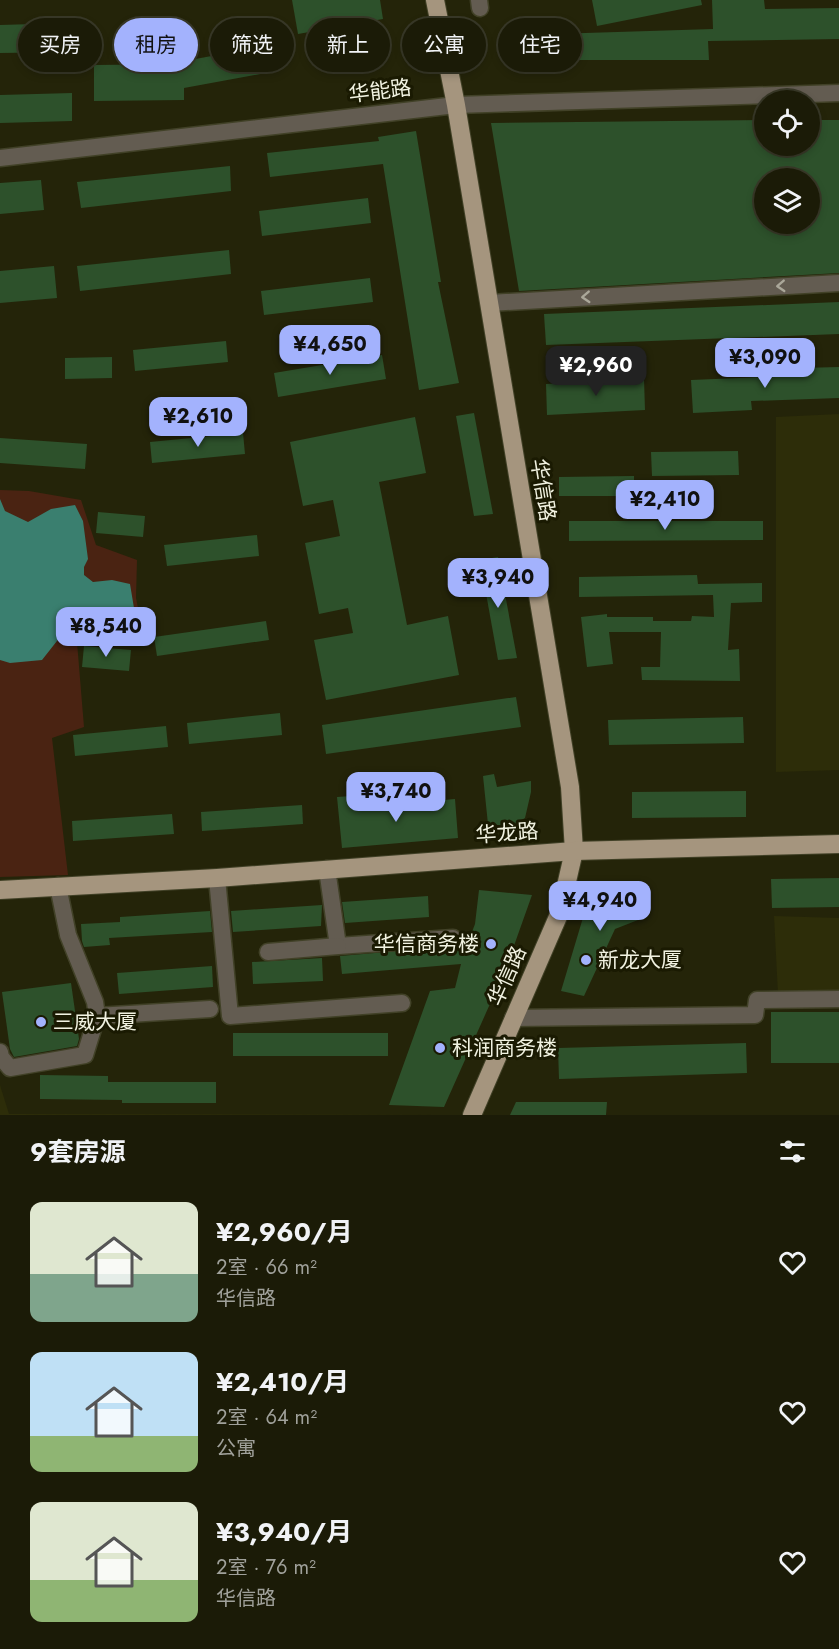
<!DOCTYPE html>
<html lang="zh">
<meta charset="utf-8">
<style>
:root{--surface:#1b1b07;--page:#242411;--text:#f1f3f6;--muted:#a0a19b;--line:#393928;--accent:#a3b2fd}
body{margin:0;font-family:Jost,"Noto Sans SC",sans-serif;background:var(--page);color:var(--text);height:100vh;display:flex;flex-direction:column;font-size:22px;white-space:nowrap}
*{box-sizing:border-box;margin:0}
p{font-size:20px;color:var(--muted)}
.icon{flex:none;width:33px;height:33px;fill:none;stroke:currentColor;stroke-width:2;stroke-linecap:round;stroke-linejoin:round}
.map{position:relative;height:1115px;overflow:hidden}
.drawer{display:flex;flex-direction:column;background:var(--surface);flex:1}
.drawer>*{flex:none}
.guide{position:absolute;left:18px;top:18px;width:804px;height:54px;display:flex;gap:12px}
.fabs{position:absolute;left:754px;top:90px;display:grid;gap:12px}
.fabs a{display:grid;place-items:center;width:66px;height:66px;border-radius:50%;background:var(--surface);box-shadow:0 3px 9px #0003,0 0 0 2px var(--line);font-size:30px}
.price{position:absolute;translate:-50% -51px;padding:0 14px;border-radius:12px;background:var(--accent);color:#111;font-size:20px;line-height:39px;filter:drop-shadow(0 2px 3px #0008)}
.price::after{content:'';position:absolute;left:50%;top:36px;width:18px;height:14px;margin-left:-9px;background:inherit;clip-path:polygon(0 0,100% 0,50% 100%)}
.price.selected{background:#222;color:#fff}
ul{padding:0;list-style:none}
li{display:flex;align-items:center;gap:18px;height:150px;padding:0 30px}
li span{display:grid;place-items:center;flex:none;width:168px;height:120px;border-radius:12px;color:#555}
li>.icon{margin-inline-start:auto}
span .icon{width:72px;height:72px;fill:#fffc;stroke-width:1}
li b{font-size:26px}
h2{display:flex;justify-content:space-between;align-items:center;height:72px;padding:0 30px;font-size:26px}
.chip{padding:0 21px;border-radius:27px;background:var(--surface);box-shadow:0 3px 9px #0003,0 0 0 2px var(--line);font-size:21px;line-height:54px}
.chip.selected{background:var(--accent);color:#111}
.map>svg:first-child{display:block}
.built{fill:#2d2d09}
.green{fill:#4a2312}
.water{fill:#3a7f6f}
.building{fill:#2d512b;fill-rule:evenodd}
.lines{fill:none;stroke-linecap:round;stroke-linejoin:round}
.minor-casing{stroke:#414127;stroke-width:19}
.major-casing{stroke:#414127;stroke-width:20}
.minor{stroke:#635c51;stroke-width:16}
.major{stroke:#a5957e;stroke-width:18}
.oneway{stroke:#aaa799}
.poi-dot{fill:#a3b2fd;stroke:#1a1a02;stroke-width:2}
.labels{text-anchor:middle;stroke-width:6;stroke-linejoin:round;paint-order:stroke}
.street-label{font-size:21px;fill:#f1f2e1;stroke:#1a1a02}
.poi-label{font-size:21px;fill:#f1f2e1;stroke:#1a1a02;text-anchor:start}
</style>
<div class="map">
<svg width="839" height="1115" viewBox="0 0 839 1115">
<rect width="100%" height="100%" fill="#242409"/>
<g class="built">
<polygon points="839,414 839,770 776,772 776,417"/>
<polygon points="774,916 839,918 839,993 778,994"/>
<polygon points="0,1085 9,1114 441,1115 0,1115"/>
</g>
<polygon class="green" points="0,490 29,491 81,500 96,545 137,560 136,598 143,633 77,642 84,727 52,738 68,875 0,877"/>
<polygon class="water" points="0,499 5,511 28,522 51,509 75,505 83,521 88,559 84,567 84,575 93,582 112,580 130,584 137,626 122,633 94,633 83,626 68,627 42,660 10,663 0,660"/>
<g class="building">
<polygon points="292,0 380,0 383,19 298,34"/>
<polygon points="592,0 701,0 702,5 597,26"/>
<polygon points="712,0 764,0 765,9 839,8 839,39 708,41 709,60 555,60 553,34 713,29"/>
<polygon points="67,23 68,52 0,53 0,25"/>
<polygon points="266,46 271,72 184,88 184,100 94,101 94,65 190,64 190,60"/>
<polygon points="72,93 72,121 0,123 0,95"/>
<path d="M 765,120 L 765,146 L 810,146 L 810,120 L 839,120 L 839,273 L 519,291 L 491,123 ZM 765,178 L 810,178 L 810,224 L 765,224 Z"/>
<polygon points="416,131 441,282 438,282 459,383 419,390 383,164 270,177 267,153 379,141 378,137"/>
<polygon points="230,166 231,191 81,208 77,182"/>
<polygon points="41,180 44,210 0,214 0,183"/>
<polygon points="368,198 371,223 262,236 259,211"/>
<polygon points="229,250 231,274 80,291 77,266"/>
<polygon points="54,266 57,298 0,303 0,271"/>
<polygon points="370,278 373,302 264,315 261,291"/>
<polygon points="839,302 839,334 546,345 544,314"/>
<polygon points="226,341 228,362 135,371 133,350"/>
<polygon points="382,355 386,379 278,397 274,373"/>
<polygon points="112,357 112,378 65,379 65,358"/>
<polygon points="839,367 839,398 751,401 752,410 693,413 691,380 763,377 762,369"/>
<polygon points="644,379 645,410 547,415 546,384"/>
<polygon points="474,413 493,514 474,516 456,416"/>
<polygon points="415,417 426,473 379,482 407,625 448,616 459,675 326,700 314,640 353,633 348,608 319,614 305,543 340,536 333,500 303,506 290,442"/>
<polygon points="243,433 245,454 152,463 150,442"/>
<polygon points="0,438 87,444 85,469 0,463"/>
<polygon points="738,451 739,475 652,476 651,452"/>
<polygon points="634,476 634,496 559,496 559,477"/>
<polygon points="98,512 145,516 143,537 96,533"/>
<polygon points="569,521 763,521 763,540 569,541"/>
<polygon points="257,535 259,556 167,566 164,545"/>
<polygon points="498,557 517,658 498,660 480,560"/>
<polygon points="697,575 698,584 762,583 762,602 731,603 728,650 739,649 740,681 642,680 641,667 660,667 661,632 609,632 613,664 587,667 581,617 607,614 607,617 653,617 653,621 691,621 692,616 714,617 713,595 579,597 579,577"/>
<polygon points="266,621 269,640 157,656 154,637"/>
<polygon points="84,646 131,650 129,671 82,667"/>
<polygon points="516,697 521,727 326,754 322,725"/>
<polygon points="280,713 282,735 189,744 187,723"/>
<polygon points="743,717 744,743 609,745 608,720"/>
<polygon points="166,726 168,747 75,756 73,735"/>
<polygon points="494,774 497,787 531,781 531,792 525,818 513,825 489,834 483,776"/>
<polygon points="746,791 746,817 632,818 632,792"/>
<polygon points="351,796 353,808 455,799 458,838 342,848 337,797"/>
<polygon points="302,805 303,824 202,831 201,812"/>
<polygon points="172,814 174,834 73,841 72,821"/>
<polygon points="839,878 839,907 772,908 771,879"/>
<polygon points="637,881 638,920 615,929 584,996 561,991 585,911 601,886"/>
<polygon points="479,890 532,895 506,968 444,1107 389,1105 430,991 455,988 461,964 342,974 340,956 467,945 475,924"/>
<polygon points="428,896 429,917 345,923 342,902"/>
<polygon points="322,905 321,926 233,932 231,911"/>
<polygon points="210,911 212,932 109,938 110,945 84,947 82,941 81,924 120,922 120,917"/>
<polygon points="322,958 323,981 253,984 252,962"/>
<polygon points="212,966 213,987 119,994 117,973"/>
<polygon points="71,983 79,1039 77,1046 14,1057 10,1049 2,992"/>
<rect x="771" y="1012" width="68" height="51"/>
<rect x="233" y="1033" width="155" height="23"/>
<polygon points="746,1043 747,1073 559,1079 558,1048"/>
<polygon points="40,1075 108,1076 108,1082 216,1082 216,1103 122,1103 122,1100 40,1099"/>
<polygon points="516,1102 607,1102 606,1115 510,1115"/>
</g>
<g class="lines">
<defs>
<g id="minor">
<polyline points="479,0 480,8"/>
<polyline points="0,158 456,105 839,93"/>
<polyline points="489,303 839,283"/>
<polyline points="327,869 338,946 453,938"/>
<polyline points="217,878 230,1016 402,1003"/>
<polyline points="268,952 338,946"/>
<polyline points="97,1016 210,1009"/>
<polyline points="513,1018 755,1015 757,1000 839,999"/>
<polyline points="0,1052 1,1057 10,1068 85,1055 97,1016 95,1002 68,935 58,886"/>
</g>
<g id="major">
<polyline points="435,0 456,105 570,787 574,851 560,912 472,1115"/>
<polyline points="0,890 217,878 574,851 839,844"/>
</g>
</defs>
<use href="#minor" class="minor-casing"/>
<use href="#major" class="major-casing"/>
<use href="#minor" class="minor"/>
<use href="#major" class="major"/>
</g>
<defs><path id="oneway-chevron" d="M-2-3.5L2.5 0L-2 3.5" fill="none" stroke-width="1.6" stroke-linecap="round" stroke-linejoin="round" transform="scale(1.5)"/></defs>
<g class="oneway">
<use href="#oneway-chevron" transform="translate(781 286) rotate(177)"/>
<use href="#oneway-chevron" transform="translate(586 297) rotate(177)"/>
</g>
<g class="poi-dot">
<circle cx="491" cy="944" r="6"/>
<circle cx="586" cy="960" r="6"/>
<circle cx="41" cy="1022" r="6"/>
<circle cx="440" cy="1048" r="6"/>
</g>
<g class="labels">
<g class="street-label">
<text transform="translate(380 91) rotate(-7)" y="7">华能路</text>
<text transform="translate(543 490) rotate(81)" y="7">华信路</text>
<text transform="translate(507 833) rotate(-4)" y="7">华龙路</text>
<text transform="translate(507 976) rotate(-66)" y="7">华信路</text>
</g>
<g class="poi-label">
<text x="479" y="951" text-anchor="end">华信商务楼</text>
<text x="598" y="967">新龙大厦</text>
<text x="53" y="1029">三威大厦</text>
<text x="452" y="1055">科润商务楼</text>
</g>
</g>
</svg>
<div class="fabs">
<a><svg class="icon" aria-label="locate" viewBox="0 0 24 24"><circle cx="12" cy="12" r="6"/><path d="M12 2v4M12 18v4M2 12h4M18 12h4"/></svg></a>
<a><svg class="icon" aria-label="layers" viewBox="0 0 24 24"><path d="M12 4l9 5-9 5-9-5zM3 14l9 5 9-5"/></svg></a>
</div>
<b class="price" style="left:330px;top:376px">¥4,650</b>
<b class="price" style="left:765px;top:389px">¥3,090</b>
<b class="price selected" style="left:596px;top:397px">¥2,960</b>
<b class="price" style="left:198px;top:448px">¥2,610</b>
<b class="price" style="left:665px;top:531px">¥2,410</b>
<b class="price" style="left:498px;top:609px">¥3,940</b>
<b class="price" style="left:106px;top:658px">¥8,540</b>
<b class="price" style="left:396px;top:823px">¥3,740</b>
<b class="price" style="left:600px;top:932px">¥4,940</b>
<div class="guide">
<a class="chip">买房</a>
<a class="chip selected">租房</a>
<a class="chip">筛选</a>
<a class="chip">新上</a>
<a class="chip">公寓</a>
<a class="chip">住宅</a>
</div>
</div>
<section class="drawer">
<h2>9套房源<svg class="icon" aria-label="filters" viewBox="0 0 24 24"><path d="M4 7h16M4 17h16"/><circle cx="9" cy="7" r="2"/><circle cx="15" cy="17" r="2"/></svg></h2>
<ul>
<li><span style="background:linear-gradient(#dfe7d0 60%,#7fa58c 0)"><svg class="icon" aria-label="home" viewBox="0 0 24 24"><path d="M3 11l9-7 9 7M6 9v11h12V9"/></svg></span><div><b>¥2,960/月</b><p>2室 · 66 m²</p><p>华信路</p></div><svg class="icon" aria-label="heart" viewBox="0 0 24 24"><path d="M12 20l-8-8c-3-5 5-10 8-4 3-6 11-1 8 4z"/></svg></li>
<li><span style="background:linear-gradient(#bfe0f5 70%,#8fb573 0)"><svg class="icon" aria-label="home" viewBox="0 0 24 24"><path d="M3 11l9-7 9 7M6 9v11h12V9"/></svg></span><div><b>¥2,410/月</b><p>2室 · 64 m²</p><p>公寓</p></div><svg class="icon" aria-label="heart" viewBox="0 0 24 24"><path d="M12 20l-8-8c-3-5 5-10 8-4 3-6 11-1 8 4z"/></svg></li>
<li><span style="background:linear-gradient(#dfe7d0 65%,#8fb573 0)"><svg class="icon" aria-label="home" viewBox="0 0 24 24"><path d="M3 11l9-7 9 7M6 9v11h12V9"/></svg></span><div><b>¥3,940/月</b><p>2室 · 76 m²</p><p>华信路</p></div><svg class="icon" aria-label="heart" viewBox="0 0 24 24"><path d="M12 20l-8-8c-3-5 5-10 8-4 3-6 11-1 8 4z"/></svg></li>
</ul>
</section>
